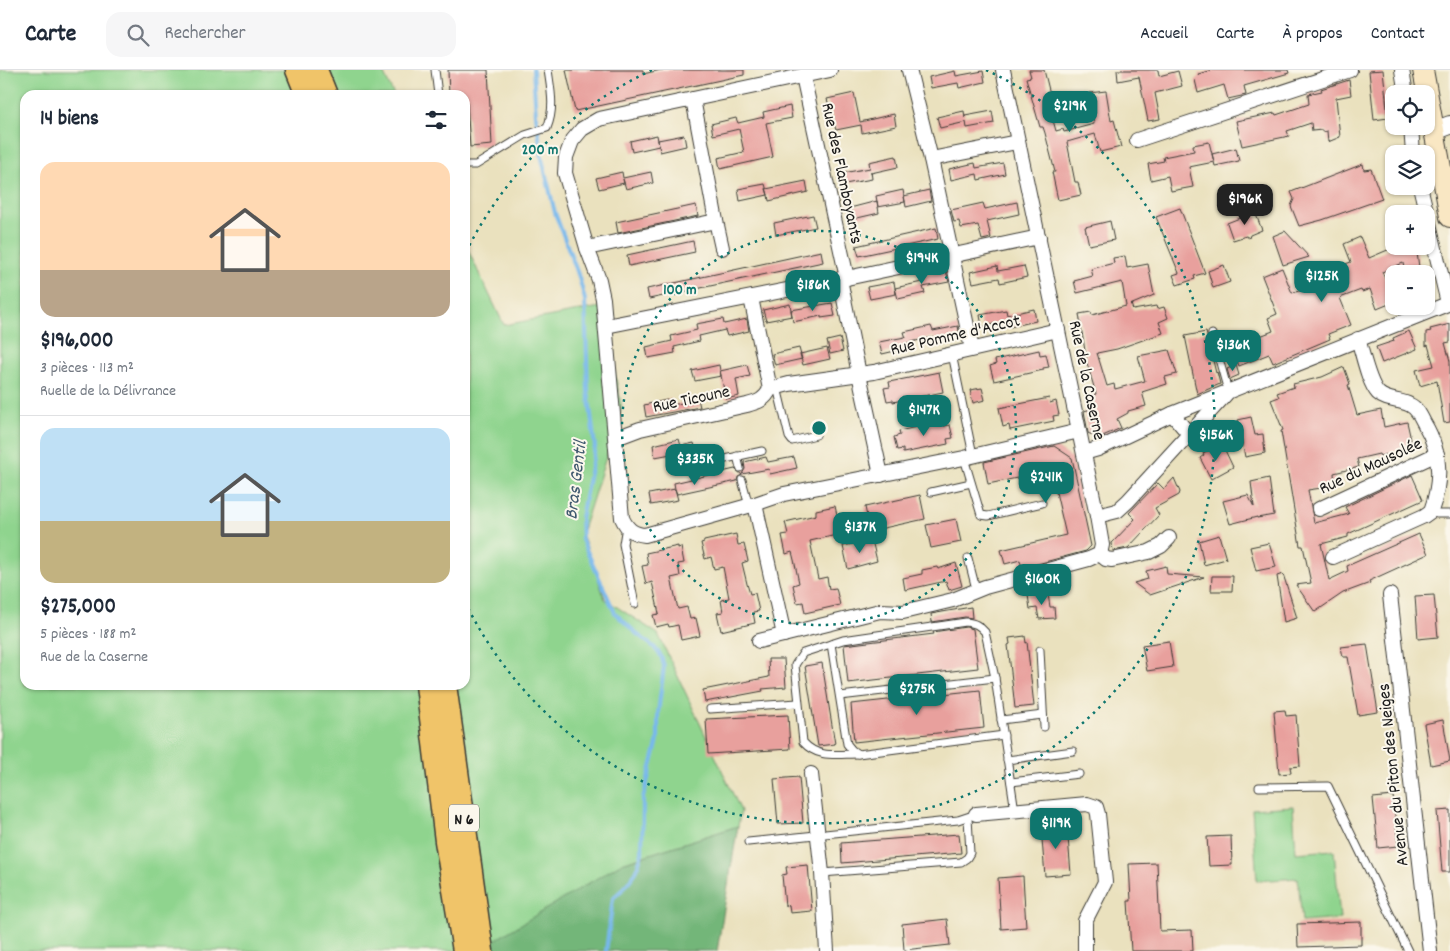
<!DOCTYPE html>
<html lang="fr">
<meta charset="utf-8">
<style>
:root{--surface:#fff;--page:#f6f6f7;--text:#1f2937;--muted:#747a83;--line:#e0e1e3;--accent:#0f766e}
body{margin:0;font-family:Dekko,sans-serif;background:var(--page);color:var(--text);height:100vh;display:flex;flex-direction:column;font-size:19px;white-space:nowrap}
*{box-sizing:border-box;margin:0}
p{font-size:16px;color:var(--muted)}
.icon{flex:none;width:28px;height:28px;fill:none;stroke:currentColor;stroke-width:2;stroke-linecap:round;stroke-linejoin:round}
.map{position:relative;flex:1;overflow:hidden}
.drawer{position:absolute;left:20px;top:20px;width:450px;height:600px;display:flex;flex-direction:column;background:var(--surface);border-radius:15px;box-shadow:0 1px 4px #0004}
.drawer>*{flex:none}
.controls{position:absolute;left:1385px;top:15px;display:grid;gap:10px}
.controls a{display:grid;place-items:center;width:50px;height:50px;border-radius:10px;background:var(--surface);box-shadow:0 1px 4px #0004;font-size:25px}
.price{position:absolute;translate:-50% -42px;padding:0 11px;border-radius:10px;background:var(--accent);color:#fff;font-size:16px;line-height:32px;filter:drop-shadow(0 1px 2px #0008)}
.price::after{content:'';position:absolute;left:50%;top:30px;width:15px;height:11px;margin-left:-8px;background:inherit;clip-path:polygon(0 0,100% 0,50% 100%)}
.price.current{background:#222;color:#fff}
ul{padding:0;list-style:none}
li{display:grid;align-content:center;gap:10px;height:265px;padding:0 20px}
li+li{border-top:1px solid var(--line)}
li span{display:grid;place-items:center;height:155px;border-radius:15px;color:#555}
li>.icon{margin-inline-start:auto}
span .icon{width:90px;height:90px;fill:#fffc;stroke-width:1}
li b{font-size:21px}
h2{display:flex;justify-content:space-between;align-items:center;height:60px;padding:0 20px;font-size:21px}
header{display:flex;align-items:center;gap:30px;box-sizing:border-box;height:70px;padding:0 25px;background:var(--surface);border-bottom:1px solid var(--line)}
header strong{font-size:24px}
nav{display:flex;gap:28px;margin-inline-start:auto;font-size:18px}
.search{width:350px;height:45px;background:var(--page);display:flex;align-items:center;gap:12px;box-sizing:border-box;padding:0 18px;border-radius:15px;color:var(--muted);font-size:19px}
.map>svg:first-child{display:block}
.green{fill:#8fd48e;stroke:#567855}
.forest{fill:#73b679;stroke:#48694a}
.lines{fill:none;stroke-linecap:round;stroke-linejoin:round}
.stream{stroke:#77b8ec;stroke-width:4}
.building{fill:#e8a09d}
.service-casing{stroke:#3b3a34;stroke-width:9}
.minor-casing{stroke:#3b3a34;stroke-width:16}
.tertiary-casing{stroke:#3b3a34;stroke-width:20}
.secondary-casing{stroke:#3b3a34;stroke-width:22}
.primary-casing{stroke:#3b3a34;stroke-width:25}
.service{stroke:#fff;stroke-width:7}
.minor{stroke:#fff;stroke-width:14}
.tertiary{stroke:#fff;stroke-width:18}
.secondary{stroke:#f9e7c3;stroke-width:20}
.primary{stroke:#f0c469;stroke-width:22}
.ring{fill:none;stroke:#0f766e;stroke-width:2.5;stroke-dasharray:2.5 5}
.labels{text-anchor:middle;stroke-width:4;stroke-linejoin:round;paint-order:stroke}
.shield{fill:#fbf7ec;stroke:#5f5e5a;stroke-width:1}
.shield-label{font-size:16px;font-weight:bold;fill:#1c1c1c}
.street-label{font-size:18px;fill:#1c1c1c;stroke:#fbf7ec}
.water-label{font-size:19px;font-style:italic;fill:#405a6f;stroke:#fbf7ec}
.centre{fill:#0f766e;stroke:#fbf7ec;stroke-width:2.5}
.ring-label{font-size:15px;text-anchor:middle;font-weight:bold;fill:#0f766e;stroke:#fbf7ec;stroke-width:4;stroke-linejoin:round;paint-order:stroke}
</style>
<header>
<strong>Carte</strong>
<div class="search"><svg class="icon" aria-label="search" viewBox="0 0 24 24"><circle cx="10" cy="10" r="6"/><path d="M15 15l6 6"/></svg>Rechercher</div>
<nav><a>Accueil</a><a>Carte</a><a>À propos</a><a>Contact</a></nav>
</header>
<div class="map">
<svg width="1450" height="881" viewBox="0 0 1450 881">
<rect width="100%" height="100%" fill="#fbf7ec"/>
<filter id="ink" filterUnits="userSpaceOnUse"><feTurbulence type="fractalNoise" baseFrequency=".02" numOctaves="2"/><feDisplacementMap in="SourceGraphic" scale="10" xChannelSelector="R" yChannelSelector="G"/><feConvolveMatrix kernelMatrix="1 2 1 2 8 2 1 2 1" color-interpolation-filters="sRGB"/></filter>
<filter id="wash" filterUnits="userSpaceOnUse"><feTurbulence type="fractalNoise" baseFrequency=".0096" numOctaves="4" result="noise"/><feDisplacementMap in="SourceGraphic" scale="20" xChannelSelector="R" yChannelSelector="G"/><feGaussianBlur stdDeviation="1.12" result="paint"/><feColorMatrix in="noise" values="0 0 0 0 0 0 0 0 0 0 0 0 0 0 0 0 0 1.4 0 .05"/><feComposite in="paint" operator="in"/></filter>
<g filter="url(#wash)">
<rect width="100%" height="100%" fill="#eae1be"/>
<g class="green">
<polygon points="0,0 382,0 394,25 25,25 25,615 465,615 465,174 504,255 600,237 622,337 582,463 605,529 658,564 741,741 738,756 622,793 481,881 0,881"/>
<polygon points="1293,736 1296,783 1334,780 1340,849 1302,852 1298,808 1257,811 1252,739"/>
</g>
<polygon class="forest" points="738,756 717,881 481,881 485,876 622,793"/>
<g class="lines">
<polyline class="stream" points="533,0 536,45 542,89 555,143 579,207 585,230 588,320 595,377 581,448 582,470 615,543 637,564 654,577 661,586 664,596 658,643 658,670 643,728 642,783 636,802 623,819 613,828 606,881"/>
</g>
<g id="blocks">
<g class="building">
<polygon points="448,0 488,0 492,75 470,77 467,33 465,33 465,25 449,25"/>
<polygon points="566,0 643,0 643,4 661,0 744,0 744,5 575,41"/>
<polygon points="1029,0 1044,0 1050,24 1046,25 1056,61 1063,59 1064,62 1094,54 1089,23 1106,21 1111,51 1114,50 1121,77 1100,82 1095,64 1067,72 1075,112 1078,112 1081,125 1058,130 1052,102 1055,102 1045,63 1043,57 1040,57 1026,8 1031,7"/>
<polygon points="1117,0 1158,0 1159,6 1178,1 1182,16 1155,23 1160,49 1148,51 1139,7 1118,11"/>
<polygon points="1213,0 1288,0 1289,3 1244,16 1246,25 1228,29 1224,15 1198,23 1195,10 1199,6 1198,4"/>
<polygon points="1383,0 1388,48 1374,50 1369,1"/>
<polygon points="955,1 956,6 983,1 985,12 959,18 958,13 931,18 929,7"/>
<polygon points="1349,10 1351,25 1336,28 1340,67 1328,72 1327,61 1322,62 1322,60 1312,61 1311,53 1287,61 1289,66 1242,76 1236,51 1275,43 1276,45 1309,34 1308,24 1322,21 1321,19"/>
<polygon points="854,23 860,52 894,44 896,56 862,63 861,55 836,60 827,29"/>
<polygon points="790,36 792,48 766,53 773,87 720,99 718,88 744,82 739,59 713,65 711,54 736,48 738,53 764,47 763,42"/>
<polygon points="964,41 965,48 965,46 992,41 994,53 967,58 966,52 940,58 937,47"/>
<polygon points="657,65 659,76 632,82 630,71"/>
<polygon points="684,65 686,76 660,82 658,70"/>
<polygon points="1209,72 1214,92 1189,97 1193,117 1171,121 1168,106 1151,110 1148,94 1164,91 1163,87 1194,81 1193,75"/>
<polygon points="1236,78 1239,91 1215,96 1212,84"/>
<polygon points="896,86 898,97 871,103 871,101 872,109 845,114 843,103 870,98 869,92"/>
<polygon points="975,93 976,98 1003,93 1005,104 978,110 977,104 951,110 949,99"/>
<polygon points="1363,94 1364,100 1371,99 1382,129 1322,150 1299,156 1291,136 1294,129 1291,122"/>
<polygon points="622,102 623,108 651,102 653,113 626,119 623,109 624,113 599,119 596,108"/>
<polygon points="806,111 808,122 769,131 768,125 740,131 738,119 765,114 768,125 766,119"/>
<polygon points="903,120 905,132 878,137 879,143 853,149 850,138 877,131 878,137 876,126"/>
<polygon points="929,120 931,131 906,137 904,126"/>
<polygon points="1017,132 1019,144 987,151 991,168 982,170 978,155 961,158 959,151 954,152 951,140 983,133 985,139"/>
<polygon points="696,135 698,146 618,163 616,152"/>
<polygon points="1180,138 1205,203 1194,206 1195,209 1177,215 1173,205 1179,203 1156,147"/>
<polygon points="1255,142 1262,160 1250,165 1249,168 1246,166 1233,170 1227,153"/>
<polygon points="813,145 816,157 776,165 774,153"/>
<polygon points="1110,151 1114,170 1089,175 1085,157"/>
<polygon points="936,158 938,169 859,186 856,176"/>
<polygon points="1285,161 1309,187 1283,195 1273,166"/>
<polygon points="1360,167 1369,188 1390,179 1389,176 1416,176 1420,204 1405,204 1403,193 1382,202 1394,227 1394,232 1377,239 1370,219 1362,222 1361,220 1340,228 1351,255 1328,264 1330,269 1273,293 1269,284 1239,296 1230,273 1245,266 1247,271 1273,261 1268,248 1277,244 1262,206 1282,198 1292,223 1342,209 1337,197 1351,192 1344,174"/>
<polygon points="693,171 695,182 629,196 627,185"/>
<polygon points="821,181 823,192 649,229 647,219"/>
<polygon points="1125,186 1127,198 1148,194 1154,225 1130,235 1131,234 1133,240 1156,236 1157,239 1164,237 1168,248 1159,252 1163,263 1117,279 1097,283 1107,316 1114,314 1115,319 1145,311 1138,286 1169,280 1177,304 1165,307 1167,314 1142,322 1146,336 1128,341 1128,343 1117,349 1121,358 1098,368 1088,363 1084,341 1095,338 1093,325 1096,324 1087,293 1079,244 1091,242 1092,245 1126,236 1122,212 1077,223 1074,211 1093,206 1091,199 1114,193 1113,188"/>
<polygon points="1224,195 1230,212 1213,218 1208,201"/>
<polygon points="997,196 998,201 1024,196 1027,207 1000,213 999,208 973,213 970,202"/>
<polygon points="946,201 949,212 923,217 925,223 898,229 895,218 922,212 921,206"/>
<polygon points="894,212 896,224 870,229 867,217"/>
<polygon points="832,233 835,246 821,248 821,246 793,252 791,240"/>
<polygon points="790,234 792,246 766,251 763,240"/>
<polygon points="1034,239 1036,251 1010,257 1008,250 982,257 980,245 1006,240 1007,245"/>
<polygon points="723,249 724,254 747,249 749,261 727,266 725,260 699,266 700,271 674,277 675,283 648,288 646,277 672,271 671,266 697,260 696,254"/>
<polygon points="1450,254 1450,272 1445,273 1450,291 1450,352 1444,353 1437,311 1420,316 1416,300 1434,296 1428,275 1426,276 1426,262 1431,261 1430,259"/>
<polygon points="931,256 933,261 958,256 960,267 935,273 934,267 920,270 907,273 908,278 882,284 879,272 905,267 906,268 904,262"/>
<polygon points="1409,261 1417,279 1382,293 1376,277 1394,271 1393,268"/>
<polygon points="1206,262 1216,303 1217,302 1220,314 1197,324 1185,266"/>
<polygon points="840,268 843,281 830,284 827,271"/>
<polygon points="799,278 802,289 775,295 772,284"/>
<polygon points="827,278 830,289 803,295 800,284"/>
<polygon points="1039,280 1040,285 1046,284 1049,297 1043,298 1043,300 994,311 990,296 996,294 995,290"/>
<polygon points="719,295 721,306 695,311 692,301"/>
<polygon points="747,295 750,306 736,309 739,326 726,329 720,301"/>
<polygon points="1236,295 1239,305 1230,309 1227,299"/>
<polygon points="1344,297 1350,314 1348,315 1357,345 1381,340 1384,357 1407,352 1413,379 1380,386 1379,384 1357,389 1359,397 1334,403 1335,416 1308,420 1314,453 1349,444 1345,437 1412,405 1423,430 1348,464 1348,467 1321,474 1329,510 1348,501 1347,496 1419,464 1428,484 1369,511 1370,513 1343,523 1315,542 1296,515 1311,513 1303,476 1300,476 1281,361 1283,360 1271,330 1279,327 1277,323 1294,317 1293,314 1322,307"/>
<polygon points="939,302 943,322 893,332 893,330 887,331 884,318 890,317 889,312"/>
<polygon points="982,318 985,330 973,333 970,320"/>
<polygon points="1049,328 1050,333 1056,331 1059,345 1053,346 1054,351 1010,360 1009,355 1003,357 999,338"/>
<polygon points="671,329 673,335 698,329 700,337 646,347 644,335"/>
<polygon points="1251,347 1255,365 1263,364 1265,383 1245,387 1238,350"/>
<polygon points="943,351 944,356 950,355 953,368 947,369 948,374 903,383 903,379 897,380 894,367 900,365 899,361"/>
<polygon points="679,369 682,380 681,376 694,373 697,384 683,387 682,382 655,387 653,375"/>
<polygon points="1054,376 1072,388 1091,476 1086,481 1022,498 1020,490 1005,494 1001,480 1066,465 1051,401 988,414 984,392"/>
<polygon points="1223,376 1233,397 1211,409 1200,388 1204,385 1203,383 1216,377 1217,379"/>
<polygon points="766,387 768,392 794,387 797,398 770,404 769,399 742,404 745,399 744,392"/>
<polygon points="735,399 742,405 738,407 737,411 677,424 675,419 678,430 651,435 649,424 675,419 674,413"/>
<polygon points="1174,408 1180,422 1179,425 1155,438 1159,445 1128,478 1113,481 1112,473 1135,449 1129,443 1158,413 1164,419"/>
<polygon points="1269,408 1274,445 1257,448 1257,447 1230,454 1223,431 1248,425 1254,437 1251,412"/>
<polygon points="920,425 925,449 870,461 865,437"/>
<polygon points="835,436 841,464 810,471 818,509 827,507 829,519 836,518 840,535 805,543 803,532 797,533 793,515 799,513 795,494 792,482 786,484 782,465 788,464 785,452 816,445 816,440"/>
<polygon points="956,449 961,472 931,478 926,455"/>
<polygon points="736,464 738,475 744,474 748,491 742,493 747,514 750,524 755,523 759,541 753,542 755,553 721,561 717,543 723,542 721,530 729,528 723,497 714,499 711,487 705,489 701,473 704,472 704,471"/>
<polygon points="1219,465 1226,489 1204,495 1199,471"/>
<polygon points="872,470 877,491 848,499 843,476"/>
<polygon points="1269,473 1276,497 1256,501 1250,477"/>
<polygon points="678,476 678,478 681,477 684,493 678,494 680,506 671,508 678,539 687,537 690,549 696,548 700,566 681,570 678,555 669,557 668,554 656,557 653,545 659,544 657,534 652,512 646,514 642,496 648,495 646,483"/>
<polygon points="956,493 962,516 949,520 946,511 905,520 903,508 922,504 922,500 937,497 938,499"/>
<polygon points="1166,496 1167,504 1204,507 1150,525 1134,513 1148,509 1146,501"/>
<polygon points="1283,504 1297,548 1284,552 1277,506"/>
<polygon points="1212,506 1233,506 1232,521 1211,521"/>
<polygon points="1042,523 1048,524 1050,537 1054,537 1055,548 1039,549 1037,538 1030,539 1028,525"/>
<polygon points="1434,525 1438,567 1418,569 1415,526"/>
<polygon points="971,537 972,548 965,547 932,552 931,544"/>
<polygon points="966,557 973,559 978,598 848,613 844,575 934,564 933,562"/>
<polygon points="1025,566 1026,573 1027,572 1034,636 1015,638 1008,575 1010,574 1009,568"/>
<polygon points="1169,571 1173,597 1147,601 1142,575"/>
<polygon points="1367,574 1378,642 1358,645 1348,587 1343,587 1341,577"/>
<polygon points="768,589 784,589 786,617 762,619 763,621 705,632 703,620 769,607"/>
<polygon points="822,593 835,674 818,676 805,596"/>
<polygon points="980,620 984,658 854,672 851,634"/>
<polygon points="1285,640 1286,646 1296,645 1300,696 1290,697 1291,703 1279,704 1274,641"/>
<polygon points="788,645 790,679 708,684 706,649"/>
<polygon points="1443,650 1450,691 1431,695 1424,654"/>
<polygon points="799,707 803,753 778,754 774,709"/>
<polygon points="1393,726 1398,776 1378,778 1373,728"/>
<polygon points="1450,740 1450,802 1442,802 1437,741"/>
<polygon points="1067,755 1071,804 1045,806 1041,757"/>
<polygon points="959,764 961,783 842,793 841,773"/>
<polygon points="1231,766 1232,795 1209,796 1207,767"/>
<polygon points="1157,793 1160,861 1192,860 1193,881 1131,881 1128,831 1131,831 1129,794"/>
<polygon points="808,795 812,841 790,843 789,835 785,836 782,805 787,804 786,797"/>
<polygon points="1023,806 1026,857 1001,859 998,808"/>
<polygon points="947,849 950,875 904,880 902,854"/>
<polygon points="1361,852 1361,875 1298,877 1297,854"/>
</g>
</g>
</g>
<g filter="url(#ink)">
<use href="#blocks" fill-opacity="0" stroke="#3b3a34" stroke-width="1"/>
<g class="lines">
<defs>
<g id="service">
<polyline points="435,0 438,25"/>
<path d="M 465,95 L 476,95 L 525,65 L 547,58 C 555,38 551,21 548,0"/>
<polyline points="1212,264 1228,321"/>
<polyline points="952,284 973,385"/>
<polyline points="777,317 789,367 792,371 816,365"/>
<polyline points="737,386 740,398"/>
<polyline points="964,388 981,445 988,446 1042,433"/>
<polyline points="707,393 762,381"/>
<polyline points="742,410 749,436"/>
<polyline points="931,422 971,413"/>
<polyline points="1431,441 1437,444 1450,444"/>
<polyline points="626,456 623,474 635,534"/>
<polyline points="968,488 976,519"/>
<polyline points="831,574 847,674 852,680 858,684 1004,665"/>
<polyline points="1040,580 1044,657"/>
<polyline points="840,626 995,608"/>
<polyline points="710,639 798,633"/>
<polyline points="1001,650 1043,645"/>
<path d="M 858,684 C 837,684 818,689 803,672 L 795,595 L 803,583 L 843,570 L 966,552 C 975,553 979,555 985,562 L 995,608 L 1015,741"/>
<polyline points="1007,690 1073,681"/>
<polyline points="1011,712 1079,704"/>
<polyline points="1259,717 1328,716 1408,881"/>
<polyline points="748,772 958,750 976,744"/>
<polyline points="822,803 961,792 967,788 970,783 968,748"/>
</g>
<g id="minor">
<path d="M 830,0 L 599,49 L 582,59 L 572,71 L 566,87 L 565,103 L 587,178 L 599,210 L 603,229 L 622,448 C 627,459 633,464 645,465 L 755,434 L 784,424 L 964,388 L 1079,361"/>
<polyline points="909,0 931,89 972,279"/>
<polyline points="1402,0 1406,24"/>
<polyline points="803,6 847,208"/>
<polyline points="1411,56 1413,84"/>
<polyline points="1137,70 1350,0"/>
<polyline points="931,89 1017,72"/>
<polyline points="1420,116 1448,233"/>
<polyline points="716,151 722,178"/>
<polyline points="587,178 716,151 693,29"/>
<polyline points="840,209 859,304 881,405"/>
<polyline points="606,256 847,208 1039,167"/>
<polyline points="770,319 789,314 874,302 1058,260"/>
<polyline points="1172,344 1190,365"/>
<path d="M 616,368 L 640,359 L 747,335 C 758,332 765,330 770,319 L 751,228"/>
<polyline points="1084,383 1098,379 1172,344 1450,233"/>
<polyline points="755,434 784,565"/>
<polyline points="1319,439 1437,384"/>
<polyline points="1097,446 1117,441 1128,431 1226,324"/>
<polyline points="1100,484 1106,489 1112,490 1149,482 1161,476 1169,468"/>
<path d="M 1333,487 L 1424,446 L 1431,441 C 1442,411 1441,381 1424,353 C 1421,347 1417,338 1410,335 C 1400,329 1387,332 1378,323 C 1368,312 1363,284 1358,269"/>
<polyline points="1390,525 1430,881"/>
<polyline points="759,571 880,541 903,542 953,530 985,517 1089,489 1100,484 1102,475 1097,446 1003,0"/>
<polyline points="811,704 822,803 827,881"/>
<polyline points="976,744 1087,734 1096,737 1098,744 1105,812 1085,851 1085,881"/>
</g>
<polyline id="tertiary" points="1434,61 1450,55"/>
<polyline id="secondary" points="1423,0 1450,147"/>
<g id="primary">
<polyline points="297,0 307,25"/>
<polyline points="316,0 326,25"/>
<polyline points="427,615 446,771 464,881"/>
<polyline points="445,615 482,881"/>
</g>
</defs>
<use href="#service" class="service-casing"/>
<use href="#minor" class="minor-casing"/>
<use href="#tertiary" class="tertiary-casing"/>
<use href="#secondary" class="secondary-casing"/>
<use href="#primary" class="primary-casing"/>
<use href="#service" class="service"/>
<use href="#minor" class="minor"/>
<use href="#tertiary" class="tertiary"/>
<use href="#secondary" class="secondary"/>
<use href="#primary" class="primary"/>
</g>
</g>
<g class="ring">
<circle cx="819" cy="358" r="197"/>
<path d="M466 182A395 395 0 0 1 652 0M986 0A395 395 0 1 1 466 534"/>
</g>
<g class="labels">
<rect class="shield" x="449" y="734.5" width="30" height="27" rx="4"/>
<g class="shield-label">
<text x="464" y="754">N 6</text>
</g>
<g class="street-label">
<text transform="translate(843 103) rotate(78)" y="6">Rue des Flamboyants</text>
<text transform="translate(955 264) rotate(-13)" y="6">Rue Pomme d'Accot</text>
<text transform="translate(1088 310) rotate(78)" y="6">Rue de la Caserne</text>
<text transform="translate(691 328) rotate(-12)" y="6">Rue Ticoune</text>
<text transform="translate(1370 395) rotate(-25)" y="6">Rue du Mausolée</text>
<text transform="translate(1392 705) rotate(-96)" y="6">Avenue du Piton des Neiges</text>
</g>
<g class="water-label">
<text transform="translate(574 410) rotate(-83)" y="7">Bras Gentil</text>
</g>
</g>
<circle cx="819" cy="358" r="8" class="centre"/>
<g class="ring-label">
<text x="540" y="84">200 m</text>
<text x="680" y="224">100 m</text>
</g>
</svg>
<div class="controls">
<a><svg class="icon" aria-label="locate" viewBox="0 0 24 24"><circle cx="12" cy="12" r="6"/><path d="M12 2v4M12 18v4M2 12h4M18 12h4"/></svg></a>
<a><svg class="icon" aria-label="layers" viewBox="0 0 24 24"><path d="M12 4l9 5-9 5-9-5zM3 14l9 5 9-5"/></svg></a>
<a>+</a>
<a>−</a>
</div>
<b class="price" style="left:1070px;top:63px">$219K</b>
<b class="price current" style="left:1245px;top:156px">$196K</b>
<b class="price" style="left:922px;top:215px">$194K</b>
<b class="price" style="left:1322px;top:233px">$125K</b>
<b class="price" style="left:813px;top:242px">$186K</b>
<b class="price" style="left:1233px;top:302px">$136K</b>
<b class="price" style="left:924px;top:367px">$147K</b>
<b class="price" style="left:1216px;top:392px">$156K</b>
<b class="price" style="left:695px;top:416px">$335K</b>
<b class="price" style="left:1046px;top:434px">$241K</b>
<b class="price" style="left:860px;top:484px">$137K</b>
<b class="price" style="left:1042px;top:536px">$160K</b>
<b class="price" style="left:917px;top:646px">$275K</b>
<b class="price" style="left:1056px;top:780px">$119K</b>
<section class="drawer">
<h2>14 biens<svg class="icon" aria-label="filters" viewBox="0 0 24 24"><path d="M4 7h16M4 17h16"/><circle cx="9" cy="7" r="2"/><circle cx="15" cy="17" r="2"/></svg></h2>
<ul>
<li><span style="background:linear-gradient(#ffd9b3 70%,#b9a48a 0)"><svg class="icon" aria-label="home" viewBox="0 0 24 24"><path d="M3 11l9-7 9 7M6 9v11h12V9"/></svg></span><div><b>$196,000</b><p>3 pièces · 113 m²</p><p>Ruelle de la Délivrance</p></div></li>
<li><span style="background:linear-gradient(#bfe0f5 60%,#c2b280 0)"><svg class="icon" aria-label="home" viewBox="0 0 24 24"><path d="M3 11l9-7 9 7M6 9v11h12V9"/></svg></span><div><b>$275,000</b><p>5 pièces · 188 m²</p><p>Rue de la Caserne</p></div></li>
</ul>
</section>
</div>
